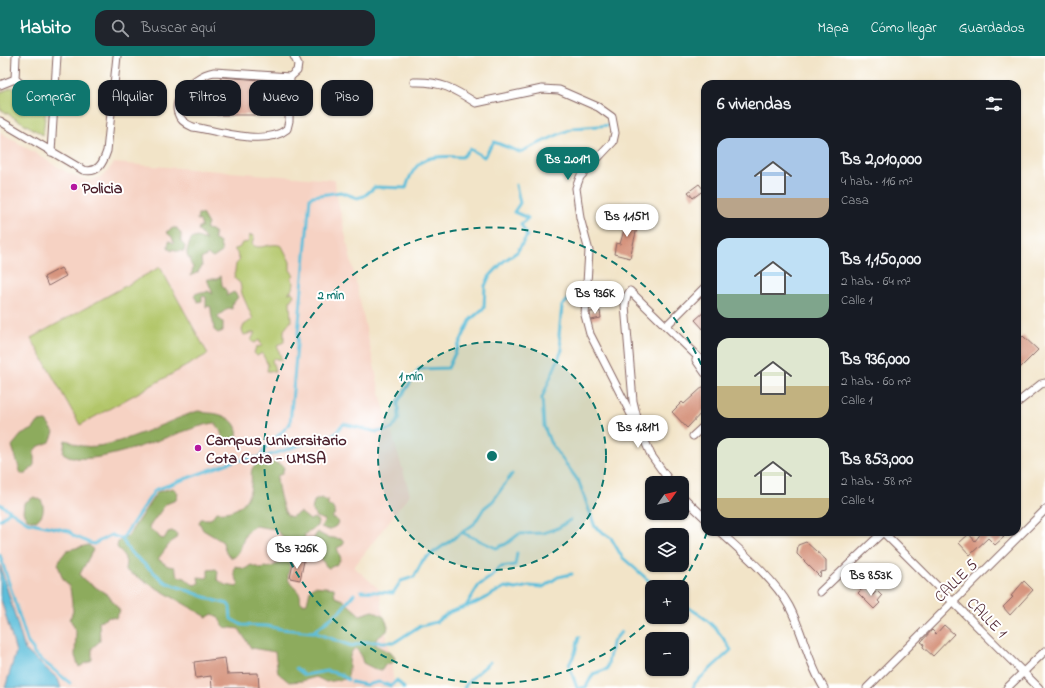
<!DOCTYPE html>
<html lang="es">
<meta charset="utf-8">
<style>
:root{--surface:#171b24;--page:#20242c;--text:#f1f3f6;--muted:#9ea1a6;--accent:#0f766e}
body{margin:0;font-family:"Indie Flower",sans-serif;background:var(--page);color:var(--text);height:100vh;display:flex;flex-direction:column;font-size:15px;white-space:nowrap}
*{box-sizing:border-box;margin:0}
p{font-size:13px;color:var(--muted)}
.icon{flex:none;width:22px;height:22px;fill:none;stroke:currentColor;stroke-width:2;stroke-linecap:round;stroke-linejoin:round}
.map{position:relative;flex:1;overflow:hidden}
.panel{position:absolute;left:701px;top:24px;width:320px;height:456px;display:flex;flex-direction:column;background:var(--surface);border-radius:12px;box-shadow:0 1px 3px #0004}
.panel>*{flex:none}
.guide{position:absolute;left:12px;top:24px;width:380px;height:36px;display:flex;gap:8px}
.needle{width:26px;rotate:56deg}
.fabs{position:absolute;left:645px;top:420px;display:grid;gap:8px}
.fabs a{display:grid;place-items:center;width:44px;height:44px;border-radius:8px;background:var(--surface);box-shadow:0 1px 3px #0004;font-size:20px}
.price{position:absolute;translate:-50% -34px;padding:0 9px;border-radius:14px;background:#fff;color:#222;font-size:13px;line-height:26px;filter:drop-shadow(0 1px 2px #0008)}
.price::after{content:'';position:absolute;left:50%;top:24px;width:12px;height:9px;margin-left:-6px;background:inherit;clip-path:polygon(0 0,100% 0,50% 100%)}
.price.selected{background:var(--accent);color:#fff}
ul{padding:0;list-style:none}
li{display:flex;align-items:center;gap:12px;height:100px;padding:0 16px}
li span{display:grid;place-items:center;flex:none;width:112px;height:80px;border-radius:12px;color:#555}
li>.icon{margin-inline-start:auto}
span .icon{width:48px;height:48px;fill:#fffc;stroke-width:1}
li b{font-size:17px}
h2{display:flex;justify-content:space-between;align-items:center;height:48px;padding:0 16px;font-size:17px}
.chip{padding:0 14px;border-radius:12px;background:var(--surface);box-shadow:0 1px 3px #0004;font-size:14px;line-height:36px}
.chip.selected{background:var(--accent);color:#fff}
header{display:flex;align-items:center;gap:24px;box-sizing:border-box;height:56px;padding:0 20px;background:var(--accent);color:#fff}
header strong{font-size:19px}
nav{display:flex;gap:22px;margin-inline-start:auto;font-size:14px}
.search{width:280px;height:36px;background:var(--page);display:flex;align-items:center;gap:10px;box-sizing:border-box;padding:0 14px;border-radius:12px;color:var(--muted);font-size:15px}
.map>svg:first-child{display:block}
.built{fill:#f6d2c3}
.green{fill:#b2c669;stroke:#7e724a}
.forest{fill:#8dab5d;stroke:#6c6544}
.water{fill:#5cbeda;stroke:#536e82}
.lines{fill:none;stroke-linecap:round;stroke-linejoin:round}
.stream{stroke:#5cbeda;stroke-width:3}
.building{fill:#d6947e}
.minor-casing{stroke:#856462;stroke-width:9}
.minor{stroke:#fff;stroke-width:7}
.ring{fill:none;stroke:#0f766e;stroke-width:2;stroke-dasharray:7 5}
.poi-dot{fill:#b5179e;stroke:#fff;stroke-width:1.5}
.labels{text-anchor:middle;stroke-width:4;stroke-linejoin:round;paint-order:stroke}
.poi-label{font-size:16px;font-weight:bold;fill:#4a1f2b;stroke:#fff;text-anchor:start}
.street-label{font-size:16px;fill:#4a1f2b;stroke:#fff}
.centre{fill:#0f766e;stroke:#fff;stroke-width:2}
.ring-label{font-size:12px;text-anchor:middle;font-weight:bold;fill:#0f766e;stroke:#fff;stroke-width:4;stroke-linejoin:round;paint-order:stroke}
</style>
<header>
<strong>Habito</strong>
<div class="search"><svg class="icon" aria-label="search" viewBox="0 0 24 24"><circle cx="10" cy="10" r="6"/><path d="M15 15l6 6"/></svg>Buscar aquí</div>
<nav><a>Mapa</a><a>Cómo llegar</a><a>Guardados</a></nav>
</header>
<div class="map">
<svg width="1045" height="632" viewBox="0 0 1045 632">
<rect width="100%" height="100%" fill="#fff"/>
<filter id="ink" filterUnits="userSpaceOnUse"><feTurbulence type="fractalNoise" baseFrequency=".025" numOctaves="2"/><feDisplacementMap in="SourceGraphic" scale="8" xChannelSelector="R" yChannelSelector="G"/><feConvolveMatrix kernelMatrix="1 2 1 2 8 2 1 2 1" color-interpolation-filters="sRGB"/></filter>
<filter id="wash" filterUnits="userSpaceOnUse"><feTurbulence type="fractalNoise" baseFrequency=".012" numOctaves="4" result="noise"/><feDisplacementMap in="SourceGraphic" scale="16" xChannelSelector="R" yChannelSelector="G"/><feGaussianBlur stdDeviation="0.9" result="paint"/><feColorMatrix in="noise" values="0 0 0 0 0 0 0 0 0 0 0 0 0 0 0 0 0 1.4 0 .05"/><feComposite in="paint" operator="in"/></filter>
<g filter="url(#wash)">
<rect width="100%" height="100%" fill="#f2e4c8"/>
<polygon class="built" points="0,76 68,117 89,125 103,120 114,107 335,124 336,136 382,345 410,438 354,511 379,533 395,632 0,632"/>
<g class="green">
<polygon points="12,31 46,52 43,79 0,53 0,37"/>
<path d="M 252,179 L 254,182 L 252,188 C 259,196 270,185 282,190 L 290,206 L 290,214 L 294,219 L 291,222 L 294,227 L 293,233 L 288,237 L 292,236 L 294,239 L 290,245 L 291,265 L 284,274 L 284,286 L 277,289 L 282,305 L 274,302 L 272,304 L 275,315 L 267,315 L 268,309 L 262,297 L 257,300 L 254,297 L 256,291 L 262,290 L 259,284 L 255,287 L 251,285 L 255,276 L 244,279 L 242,274 L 244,269 L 253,263 L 242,238 L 240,227 L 234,222 L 236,208 L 240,204 L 238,202 L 237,197 L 234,193 L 239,192 L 242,187 L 249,186 L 249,180 Z"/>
<polygon points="160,211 208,298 80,369 31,282"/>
</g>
<g class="forest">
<path d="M 198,158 L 202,158 L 208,168 L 206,173 L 211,174 L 215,177 L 214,183 L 220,187 L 222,196 L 213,202 L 208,199 L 201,203 L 202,210 L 198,216 L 191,220 L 193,212 L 190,206 L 191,202 L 189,203 C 184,196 189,190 191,183 L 197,181 L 206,184 L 198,174 L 199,171 L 202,171 L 200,165 L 197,164 Z"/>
<polygon points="173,172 177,172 181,178 181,186 185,190 184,195 176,195 174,193 171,195 168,191 169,185 174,187 172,181 166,176"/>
<path d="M 221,220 L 222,229 L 227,236 L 226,240 L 234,236 L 238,241 L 232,249 L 232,253 L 228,252 L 217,261 L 223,266 L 223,275 L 218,277 L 214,274 C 214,266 211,261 211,253 L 210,250 L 206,251 L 206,241 L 202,240 L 202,245 L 198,246 L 194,240 L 195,238 L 201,236 L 204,237 L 208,235 L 213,238 L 207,223 L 217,223 Z"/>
<path d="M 198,355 C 202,355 204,357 208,357 C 221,357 240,364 237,381 L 232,387 L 225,388 L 220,374 L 214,367 C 180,372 91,418 63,397 L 65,384 C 72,385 76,390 83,390 C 112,395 168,364 198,355 Z"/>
<polygon points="46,365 54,376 50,386 37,391 34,395 34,409 26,418 21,418 12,390 21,379 33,373 38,366"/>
<path d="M 266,404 L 282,409 L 284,412 L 282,418 L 277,420 C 277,430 282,452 287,459 L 291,461 L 300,456 L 310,464 L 314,462 L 318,465 L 317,470 L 305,478 L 304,484 L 310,495 L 305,498 L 292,487 L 284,482 L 275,473 L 255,470 C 240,475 245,495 233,502 C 226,500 224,493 223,486 L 203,474 L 199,466 L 201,463 L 211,463 L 216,456 C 235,458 249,448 251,429 C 252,423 250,416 253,411 C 256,407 262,405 266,404 Z"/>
<path d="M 173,432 L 178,437 L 176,444 L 166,448 L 149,471 L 151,474 L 157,478 L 160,482 L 164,483 L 168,476 L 172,475 L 177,478 L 176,483 L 171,486 L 158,503 L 168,510 L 174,511 L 178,520 L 185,522 L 192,528 L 196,529 L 199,527 L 198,521 L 206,522 L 208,521 L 208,514 L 216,513 L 218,515 L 217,523 L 225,529 L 237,531 L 239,528 L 234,518 L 235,510 L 245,513 L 251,509 L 262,513 L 264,511 C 273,514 278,504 288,505 C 292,511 288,514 288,520 C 288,529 297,532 300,539 C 301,543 299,545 303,548 L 307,547 L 310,534 L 314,530 L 334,532 L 335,541 L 343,544 L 360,559 L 373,555 L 384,561 L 388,570 L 387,575 L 376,583 L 376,589 L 391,597 L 395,602 L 394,606 L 385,609 L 382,614 L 377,614 L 363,607 L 360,597 L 355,592 C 346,599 351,614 347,623 L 326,626 L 316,621 L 302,625 L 289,626 L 278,617 L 275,596 L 251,592 L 239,573 L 224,571 L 218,561 L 213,558 L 207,561 L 125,514 L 126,506 L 124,500 L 117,491 L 118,486 L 128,480 L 157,436 Z"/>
<path d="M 34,441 L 41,444 C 45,452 44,459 36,465 L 27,463 L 23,456 L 24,447 Z"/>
<polygon points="321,442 328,445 328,450 332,450 335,457 332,462 336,463 338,466 336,470 329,474 321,471 325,464 316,461 312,454 314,445"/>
<polygon points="317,476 326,481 341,483 344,487 343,489 337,492 341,503 336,509 329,512 326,510 314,492 312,486"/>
<polygon points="89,489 93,494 80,518 81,522 108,539 120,555 116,562 109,561 99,566 100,585 92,592 92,604 79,611 75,600 76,575 70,563 73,555 70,532 62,521 58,509 60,503 67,494"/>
</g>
<polygon class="water" points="0,509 25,594 58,623 61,632 5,632 16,596 0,540"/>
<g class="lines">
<g class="stream">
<polyline points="571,241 562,250 559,279 562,294 542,342 544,370 550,386 579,426 595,471 611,482 622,501 656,531"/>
<path d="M 260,401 L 267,390 L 290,368 L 310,142 L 313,140 L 341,136 L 357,142 L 364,140 L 375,131 L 406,132 C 415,100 431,99 462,101 L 470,93 L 484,101 L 494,86 L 520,96 L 573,72 L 611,69"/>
<polyline points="0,448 27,466 69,475 74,480 90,487 94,488 111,479 122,483 129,495 165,526 216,545 228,548 230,551 231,563 242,569 267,570 281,573 313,576 352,590 365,586 395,586 418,571 436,566 450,556 476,547 505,531 516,533 529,530 543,531 558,521 572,518"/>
<polyline points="0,464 10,455"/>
<polyline points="463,477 496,492 506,488 519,478 543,477 558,472 570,464"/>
<polyline points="122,483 155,434 234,405 267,400 337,377 340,371 344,368 377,376 392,373 399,363 398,346 419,313 448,312 471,263 484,252 485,230 489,221 504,205 517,196 527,180 521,168 528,162 514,156 520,147 516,129"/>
<polyline points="0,499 28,587 33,593 34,598 70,627"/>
<polyline points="361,535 393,537 401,525 414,521 423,504 474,468 484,452 493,445 512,418"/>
<path d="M 682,548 C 706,561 717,571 731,594 L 695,627 L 693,632"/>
<polyline points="466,550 479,529 492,520 500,511 515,509 517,497"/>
<polyline points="313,576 340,555 354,538"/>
<polyline points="296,612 305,619 327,615 340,618 348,624"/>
<polyline points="352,626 366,629 379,626 391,630 397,624 404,632"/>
<path d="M 464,632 C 470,621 481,615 490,606"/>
<polyline points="577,632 569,609 575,597 579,581"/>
<polyline points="580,632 586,631 593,618 607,613 612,587 621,576"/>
</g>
</g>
<g id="blocks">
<g class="building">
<polygon points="221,21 262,24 264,48 268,48 268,59 216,59 216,57 187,52 191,35 219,40"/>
<polygon points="699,128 704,134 693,142 688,136"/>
<polygon points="628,160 639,163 630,202 614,198 616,187 620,188"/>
<polygon points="61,212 66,220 48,230 44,221"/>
<polygon points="600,255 601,262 591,264 590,256"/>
<polygon points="705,255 705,275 695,264"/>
<polygon points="1023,280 1038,294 1017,315 1017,286"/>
<polygon points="705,329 705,353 687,372 672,356 682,346 684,348"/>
<polygon points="982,476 999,476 1004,481 995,489 988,482 970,499 959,487 969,478 975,485"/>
<polygon points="806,486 826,504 826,515 821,516 820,521 797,498 798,489"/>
<polygon points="294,503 304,505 300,524 290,522"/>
<polygon points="1024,525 1033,534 1010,559 1003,551 1013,541 1011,540"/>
<polygon points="865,530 873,539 877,535 882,540 878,545 880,547 874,553 858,537"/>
<polygon points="944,569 954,578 933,600 923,591 924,588 921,586 932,574 936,578"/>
<polygon points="225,602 227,618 258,617 259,632 212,632 211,620 196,622 194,606"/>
</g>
</g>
</g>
<g filter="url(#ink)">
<use href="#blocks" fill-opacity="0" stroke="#856462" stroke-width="1"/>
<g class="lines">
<defs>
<g id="minor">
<polyline points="16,0 15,23 21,28 56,47"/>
<path d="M 214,16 L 290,21 L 289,65 L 287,73 C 265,91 219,75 193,71 C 157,56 190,20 214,16 Z"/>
<polyline points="290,21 297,15 298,8 294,0"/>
<path d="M 414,26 C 441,25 454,33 476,47 L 542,33 L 559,34 L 598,51 L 612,61 L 615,77 L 613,86 L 580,121 L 576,132 L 580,162 L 589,195 L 585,259 L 590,278 L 642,380"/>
<polyline points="0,29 15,23"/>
<path d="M 0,65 L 83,114 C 98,118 103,107 107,95 L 117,0"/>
<polyline points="51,96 57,0"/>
<polyline points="666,270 705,231"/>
<polyline points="696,304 705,317"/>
<polyline points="1017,347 1041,328 1045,327"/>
<polyline points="638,366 633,345 625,249 627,240 630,235 705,308"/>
<polyline points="641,376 651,399 671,427"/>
<polyline points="693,380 705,369"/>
<polyline points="682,440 705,462"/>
<path d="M 720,476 C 742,496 775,524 789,550 C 803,576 808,607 824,632"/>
<polyline points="883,476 1039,632"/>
<polyline points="820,536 883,476"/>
<polyline points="867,632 1045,454"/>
<polyline points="1007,632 1045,595"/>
</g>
</defs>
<use href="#minor" class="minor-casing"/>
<use href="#minor" class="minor"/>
</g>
</g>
<circle cx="492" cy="400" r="114" fill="#0f766e" fill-opacity=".12"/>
<g class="ring">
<circle cx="492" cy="400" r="114"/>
<path d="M707 476A228 228 0 0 1 679 531M653 561A228 228 0 1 1 705 318"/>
</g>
<g class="poi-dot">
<circle cx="74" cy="131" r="4"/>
<circle cx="198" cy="392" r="4"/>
</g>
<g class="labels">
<g class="poi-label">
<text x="82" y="137">Policia</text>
<text x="206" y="389">Campus Universitario<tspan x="206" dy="18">Cota Cota - UMSA</tspan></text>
</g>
<g class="street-label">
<text transform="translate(955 524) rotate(-45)" y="6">CALLE 5</text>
<text transform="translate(988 561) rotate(45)" y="6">CALLE 1</text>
</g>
</g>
<circle cx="492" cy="400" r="6" class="centre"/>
<g class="ring-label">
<text x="331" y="243">2 min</text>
<text x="411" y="324">1 min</text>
</g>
</svg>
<div class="fabs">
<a><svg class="needle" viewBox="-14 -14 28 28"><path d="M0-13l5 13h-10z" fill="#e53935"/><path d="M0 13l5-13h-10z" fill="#9ea1a6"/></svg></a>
<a><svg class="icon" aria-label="layers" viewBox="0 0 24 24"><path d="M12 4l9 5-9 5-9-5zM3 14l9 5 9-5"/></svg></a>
<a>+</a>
<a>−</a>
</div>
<b class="price selected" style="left:568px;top:125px">Bs 2.01M</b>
<b class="price" style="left:627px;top:182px">Bs 1.15M</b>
<b class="price" style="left:595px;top:259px">Bs 936K</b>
<b class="price" style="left:638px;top:393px">Bs 1.81M</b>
<b class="price" style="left:297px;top:514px">Bs 726K</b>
<b class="price" style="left:871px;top:541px">Bs 853K</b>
<div class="guide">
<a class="chip selected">Comprar</a>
<a class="chip">Alquilar</a>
<a class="chip">Filtros</a>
<a class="chip">Nuevo</a>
<a class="chip">Piso</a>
</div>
<section class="panel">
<h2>6 viviendas<svg class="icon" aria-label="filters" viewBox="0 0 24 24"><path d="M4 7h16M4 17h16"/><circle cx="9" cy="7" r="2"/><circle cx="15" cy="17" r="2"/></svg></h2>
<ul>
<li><span style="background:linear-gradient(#a9c7e8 75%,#b9a48a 0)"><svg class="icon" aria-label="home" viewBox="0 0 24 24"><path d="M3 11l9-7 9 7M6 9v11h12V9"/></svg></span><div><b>Bs 2,010,000</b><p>4 hab. · 116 m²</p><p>Casa</p></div></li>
<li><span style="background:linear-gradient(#bfe0f5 70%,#7fa58c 0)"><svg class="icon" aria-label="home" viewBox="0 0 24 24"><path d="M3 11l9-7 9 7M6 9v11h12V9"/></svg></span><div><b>Bs 1,150,000</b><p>2 hab. · 64 m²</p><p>Calle 1</p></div></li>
<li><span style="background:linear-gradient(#dfe7d0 60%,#c2b280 0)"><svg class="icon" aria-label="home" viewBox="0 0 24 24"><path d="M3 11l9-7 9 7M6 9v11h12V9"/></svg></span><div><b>Bs 936,000</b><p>2 hab. · 60 m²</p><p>Calle 1</p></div></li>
<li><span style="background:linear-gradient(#dfe7d0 75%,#c2b280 0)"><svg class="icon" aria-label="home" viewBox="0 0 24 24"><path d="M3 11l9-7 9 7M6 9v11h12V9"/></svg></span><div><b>Bs 853,000</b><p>2 hab. · 58 m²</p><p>Calle 4</p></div></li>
</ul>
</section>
</div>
